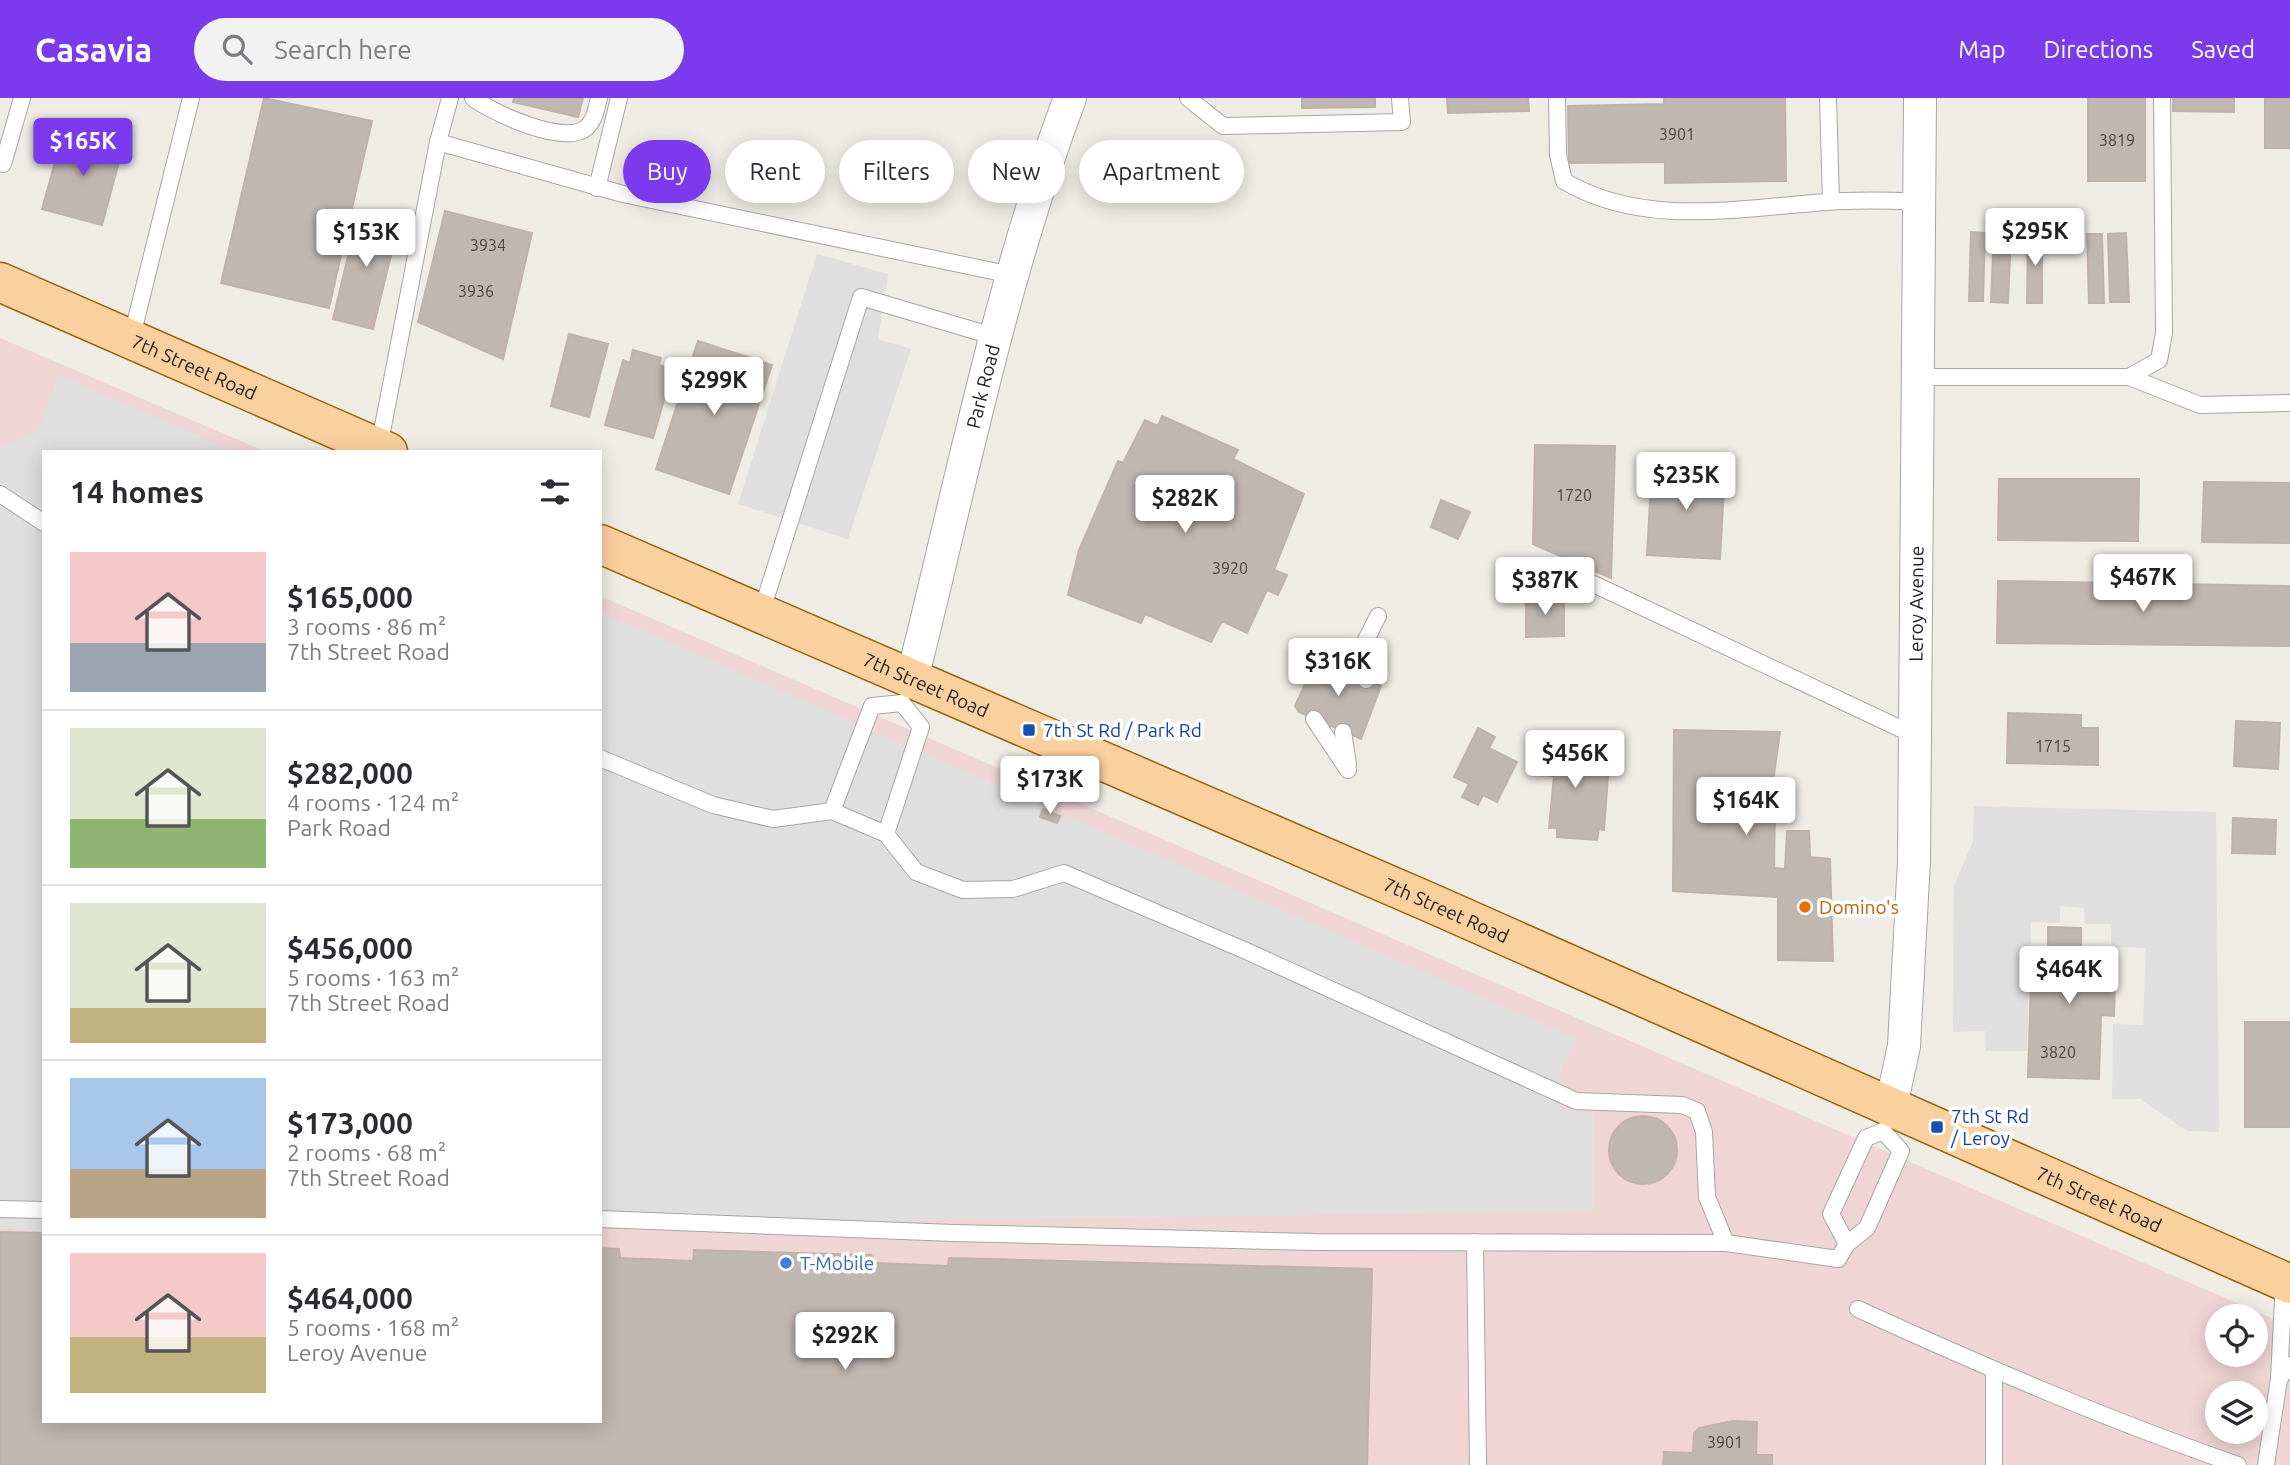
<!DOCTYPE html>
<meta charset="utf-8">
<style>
:root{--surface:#fff;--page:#f2f2f3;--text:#2b2b33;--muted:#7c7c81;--line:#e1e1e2;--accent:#7c3aed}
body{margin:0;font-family:Ubuntu,sans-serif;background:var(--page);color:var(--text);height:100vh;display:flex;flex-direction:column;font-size:26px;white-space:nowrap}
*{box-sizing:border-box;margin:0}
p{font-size:23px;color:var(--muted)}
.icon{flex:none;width:38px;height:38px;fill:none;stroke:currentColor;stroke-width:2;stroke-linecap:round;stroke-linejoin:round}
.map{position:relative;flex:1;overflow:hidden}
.drawer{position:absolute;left:42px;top:352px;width:560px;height:973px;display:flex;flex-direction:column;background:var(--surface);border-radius:0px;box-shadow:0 4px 18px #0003}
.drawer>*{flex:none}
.hud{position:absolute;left:623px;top:42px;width:665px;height:63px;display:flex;gap:14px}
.buttons{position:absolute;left:2205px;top:1206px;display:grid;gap:14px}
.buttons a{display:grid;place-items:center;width:63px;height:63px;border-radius:50%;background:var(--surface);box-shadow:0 4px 18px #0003;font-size:35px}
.price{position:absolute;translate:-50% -60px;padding:0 16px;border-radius:7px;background:#fff;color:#222;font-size:23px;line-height:46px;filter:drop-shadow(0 2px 4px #0008)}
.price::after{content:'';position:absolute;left:50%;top:42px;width:21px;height:16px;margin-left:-10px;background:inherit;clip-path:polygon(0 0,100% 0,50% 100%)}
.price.selected{background:var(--accent);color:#fff}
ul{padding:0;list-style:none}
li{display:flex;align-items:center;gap:21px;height:175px;padding:0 28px}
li+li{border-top:2px solid var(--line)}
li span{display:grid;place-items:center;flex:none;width:196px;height:140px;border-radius:0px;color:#555}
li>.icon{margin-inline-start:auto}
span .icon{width:84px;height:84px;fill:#fffc;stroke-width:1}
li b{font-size:30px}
h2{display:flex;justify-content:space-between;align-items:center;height:84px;padding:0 28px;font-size:30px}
.tag{padding:0 24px;border-radius:32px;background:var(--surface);box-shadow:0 4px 18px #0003;font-size:24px;line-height:63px}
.tag.selected{background:var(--accent);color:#fff}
header{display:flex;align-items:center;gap:42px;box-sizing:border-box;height:98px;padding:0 35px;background:var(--accent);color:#fff}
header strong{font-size:33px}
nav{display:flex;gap:38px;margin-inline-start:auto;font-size:24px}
.search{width:490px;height:63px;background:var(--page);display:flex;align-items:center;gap:18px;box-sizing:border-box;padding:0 24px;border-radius:38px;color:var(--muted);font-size:26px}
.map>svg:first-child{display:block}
.commercial{fill:#f0d5d5;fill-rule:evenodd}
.parking{fill:#dfdfdf}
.building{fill:#c0b7b1;stroke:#c1b2a8;stroke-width:2}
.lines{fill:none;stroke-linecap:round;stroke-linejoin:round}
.lane-casing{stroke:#a6a6a6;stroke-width:18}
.street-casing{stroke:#a6a6a6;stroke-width:34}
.primary-casing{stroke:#986202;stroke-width:41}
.lane{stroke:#fff;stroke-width:16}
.street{stroke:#fff;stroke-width:32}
.primary{stroke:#fbd09f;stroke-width:38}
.transit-dot{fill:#1a4fb4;stroke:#fff;stroke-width:2.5}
.food-dot{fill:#e8710a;stroke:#fff;stroke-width:2.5}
.shop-dot{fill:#3f7fe0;stroke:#fff;stroke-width:2.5}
.labels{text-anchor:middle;stroke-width:7;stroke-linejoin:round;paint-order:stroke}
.number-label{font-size:16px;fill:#474544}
.street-label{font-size:19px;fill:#1f1f1f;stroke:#fff}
.transit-label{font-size:19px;fill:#164399;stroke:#fff;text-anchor:start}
.food-label{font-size:19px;fill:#c56008;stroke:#fff;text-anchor:start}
.shop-label{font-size:19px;fill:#366cbe;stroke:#fff;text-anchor:start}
</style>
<header>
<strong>Casavia</strong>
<div class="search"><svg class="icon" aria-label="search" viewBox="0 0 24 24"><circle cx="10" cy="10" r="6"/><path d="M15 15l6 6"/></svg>Search here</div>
<nav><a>Map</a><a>Directions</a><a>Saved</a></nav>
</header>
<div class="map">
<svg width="2290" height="1367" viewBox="0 0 2290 1367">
<rect width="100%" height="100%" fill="#efece5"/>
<path class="commercial" d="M 0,240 L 264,353 L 44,354 L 44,1323 L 600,1323 L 600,498 L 2290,1228 L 2290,1367 L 0,1367 ZM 2217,1218 L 2256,1218 L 2256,1256 L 2217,1256 ZM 2217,1295 L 2256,1295 L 2256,1334 L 2217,1334 Z"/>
<g class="parking">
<polygon points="817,156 888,176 878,241 911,251 848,441 738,406"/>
<polygon points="58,277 233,353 44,354 44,1133 0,1131 0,350 38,333"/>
<polygon points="600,514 1577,941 1559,976 1560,1012 1594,1014 1593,1113 600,1127"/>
<polygon points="1974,708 2216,714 2219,1034 2187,1033 2140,1001 2112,1001 2113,926 2143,927 2146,850 2111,849 2111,826 2085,826 2084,810 2060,808 2060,825 2031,824 2027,953 1986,953 1985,933 1953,934 1954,788 1973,743"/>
</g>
<g class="building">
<polygon points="264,0 372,23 329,210 221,185"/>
<polygon points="514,0 583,0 578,19 513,4"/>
<polygon points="1302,0 1375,0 1375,9 1302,10"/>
<polygon points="1447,0 1528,0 1529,13 1448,15"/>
<polygon points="1664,0 1785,0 1786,83 1665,85 1665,64 1569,65 1568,8 1664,6"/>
<rect x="2088" y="0" width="57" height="83"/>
<polygon points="2173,0 2234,0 2234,14 2173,13"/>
<rect x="2265" y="0" width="25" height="50"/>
<polygon points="64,32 123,49 102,127 42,111"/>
<polygon points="359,112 400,121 373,231 333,221"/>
<polygon points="445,113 532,135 503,261 418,224"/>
<polygon points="1971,134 1985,135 1983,203 1969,203"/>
<polygon points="1994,134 2011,134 2008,205 1991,204"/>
<polygon points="2028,135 2042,135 2042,205 2027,205"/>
<polygon points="2126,135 2129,204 2110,204 2108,136"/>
<polygon points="2087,136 2102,136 2104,205 2089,205"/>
<polygon points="569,236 608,246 589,319 551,308"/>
<polygon points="698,243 772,267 729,396 656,371"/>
<polygon points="633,252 661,260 659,267 673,271 653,340 605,327 623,262 630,265"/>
<polygon points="1162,318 1238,352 1233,361 1304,396 1274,472 1287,477 1278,497 1267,492 1247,535 1222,523 1211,544 1145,516 1141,525 1068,497 1079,452 1118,363 1123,365 1145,322 1158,328"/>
<polygon points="1535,347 1615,348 1611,480 1533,446"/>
<polygon points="1652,367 1725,371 1720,461 1647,457"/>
<polygon points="1999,381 2139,381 2138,443 1998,442"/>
<polygon points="2204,384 2290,385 2290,445 2202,444"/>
<polygon points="1441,402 1470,414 1458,441 1431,429"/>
<polygon points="1998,483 2290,488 2290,548 1997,545"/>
<polygon points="1526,499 1564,499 1564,538 1526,539"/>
<polygon points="1317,560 1381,588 1361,641 1299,614 1295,608"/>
<polygon points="2008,615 2081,617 2081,630 2098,630 2098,667 2007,665"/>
<polygon points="2236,623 2280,625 2278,671 2234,668"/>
<polygon points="1478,630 1495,639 1489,650 1517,664 1497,704 1483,697 1478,707 1462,699 1469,686 1454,679"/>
<polygon points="1674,632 1780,634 1769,712 1775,712 1774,770 1785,771 1787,733 1809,733 1810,759 1830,761 1833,863 1778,862 1778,799 1673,793"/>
<polygon points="1534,643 1557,644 1556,664 1574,665 1575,648 1604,650 1603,665 1609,665 1604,732 1599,731 1597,742 1557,739 1557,730 1549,730 1554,678 1532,677"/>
<polygon points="1043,711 1060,718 1057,725 1040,719"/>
<polygon points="2233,720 2276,722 2275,756 2232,755"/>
<polygon points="2048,829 2081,830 2081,851 2116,852 2114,918 2101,917 2099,981 2028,979 2032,851 2048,851"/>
<rect x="2245" y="924" width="45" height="105"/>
<circle cx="1643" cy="1052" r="34"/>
<polygon points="0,1134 44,1135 44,1323 600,1323 600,1150 619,1151 620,1160 693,1163 694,1152 871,1157 876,1165 948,1168 949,1160 1372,1171 1367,1367 0,1367"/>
<polygon points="1733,1323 1757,1324 1756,1357 1772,1357 1772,1367 1663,1367 1664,1354 1693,1355 1694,1335 1699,1330"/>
</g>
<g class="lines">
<defs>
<g id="lane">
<path d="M 473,0 C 493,15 564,48 586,30 C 595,22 596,11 599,0"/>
<polyline points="1188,0 1223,28 1402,24 1400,0"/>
<path d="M 1557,0 L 1558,57 L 1564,83 C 1643,130 1740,110 1827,104 C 1857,101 1888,103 1919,103"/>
<polyline points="1828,0 1831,103"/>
<polyline points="438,44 623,96 1012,177"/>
<polyline points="0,65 3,66 22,0"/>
<polyline points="597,90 619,0"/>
<polyline points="131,242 191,0"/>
<polyline points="1917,279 2129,279 2200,307 2290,305"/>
<polyline points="2129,279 2159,262 2164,235 2162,0"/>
<polyline points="379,349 438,44 450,0"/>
<polyline points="0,396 44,425"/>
<polyline points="1568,474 1914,637"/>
<polyline points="761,515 861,199 996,239"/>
<polyline points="1336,569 1364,546"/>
<polyline points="1366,582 1364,546 1378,518"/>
<polyline points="1314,621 1348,672"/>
<polyline points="1343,634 1348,666"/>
<polyline points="600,660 713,707 773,721 832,713 886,736 916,774 963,792 1013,791 1064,775 1244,852 1576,1003 1682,1007 1697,1013 1704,1034 1707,1099 1726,1145 1838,1161 1847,1146 1867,1130 1901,1053 1883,1033"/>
<polyline points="832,713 872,608 902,605"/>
<polyline points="886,736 921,629 902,605"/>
<polyline points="0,1111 44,1112"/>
<polyline points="600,1121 953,1135 1314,1144 1726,1145"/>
<polyline points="1475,1144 1478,1367"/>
<polyline points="1847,1146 1831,1116 1866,1040 1883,1033"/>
<polyline points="2284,1183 2279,1281 2290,1267"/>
<path d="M 1858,1211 C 1983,1268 2108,1322 2238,1367"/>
<polyline points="1994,1273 1994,1367"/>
<polyline points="2266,1367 2279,1281"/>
</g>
<g id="street">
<path id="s1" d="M 912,581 C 961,387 999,188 1070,0"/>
<path id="s2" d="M 1891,1008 L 1904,948 L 1914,762 L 1920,0"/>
</g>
<g id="primary">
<path id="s3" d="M 0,184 L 388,354"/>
<path id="s4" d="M 600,446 L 1431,805 L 2290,1186"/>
</g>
</defs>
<use href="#lane" class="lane-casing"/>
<use href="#street" class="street-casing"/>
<use href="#primary" class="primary-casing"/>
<use href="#lane" class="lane"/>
<use href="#street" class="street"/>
<use href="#primary" class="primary"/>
</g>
<g class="transit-dot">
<rect x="1022" y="625" width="14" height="14" rx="3.5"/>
<rect x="1930" y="1022" width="14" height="14" rx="3.5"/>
</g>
<circle class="food-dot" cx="1805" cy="809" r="7"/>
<circle class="shop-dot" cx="786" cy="1165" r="7"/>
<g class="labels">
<g class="number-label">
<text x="1677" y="42">3901</text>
<text x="2117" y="48">3819</text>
<text x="488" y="153">3934</text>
<text x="476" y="199">3936</text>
<text x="1574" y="403">1720</text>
<text x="1230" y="476">3920</text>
<text x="2053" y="654">1715</text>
<text x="2058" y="960">3820</text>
<text x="1725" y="1350">3901</text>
</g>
<g class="street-label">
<text dy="7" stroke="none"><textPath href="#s3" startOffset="212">7th Street Road</textPath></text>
<text dy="7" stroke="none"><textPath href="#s1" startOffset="301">Park Road</textPath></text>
<text dy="7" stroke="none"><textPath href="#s2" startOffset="504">Leroy Avenue</textPath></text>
<text dy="7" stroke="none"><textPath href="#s4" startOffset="355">7th Street Road</textPath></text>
<text dy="7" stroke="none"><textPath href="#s4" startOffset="922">7th Street Road</textPath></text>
<text dy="7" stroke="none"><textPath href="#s4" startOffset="1636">7th Street Road</textPath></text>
</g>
<g class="transit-label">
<text x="1043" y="639">7th St Rd / Park Rd</text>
<text x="1951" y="1025">7th St Rd<tspan x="1951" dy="22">/ Leroy</tspan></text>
</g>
<g class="food-label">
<text x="1819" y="816">Domino's</text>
</g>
<g class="shop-label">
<text x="800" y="1172">T-Mobile</text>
</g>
</g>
</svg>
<div class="buttons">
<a><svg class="icon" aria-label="locate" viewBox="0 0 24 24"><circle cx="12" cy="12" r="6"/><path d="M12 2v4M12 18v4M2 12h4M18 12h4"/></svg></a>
<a><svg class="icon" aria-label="layers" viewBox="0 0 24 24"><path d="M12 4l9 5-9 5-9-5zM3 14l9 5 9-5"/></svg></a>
</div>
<b class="price selected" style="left:83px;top:80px">$165K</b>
<b class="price" style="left:2035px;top:170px">$295K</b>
<b class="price" style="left:366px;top:171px">$153K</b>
<b class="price" style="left:714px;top:319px">$299K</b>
<b class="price" style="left:1686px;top:414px">$235K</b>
<b class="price" style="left:1185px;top:437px">$282K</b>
<b class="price" style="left:2143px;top:516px">$467K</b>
<b class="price" style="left:1545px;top:519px">$387K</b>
<b class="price" style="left:1338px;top:600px">$316K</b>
<b class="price" style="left:1575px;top:692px">$456K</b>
<b class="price" style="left:1050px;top:718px">$173K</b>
<b class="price" style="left:1746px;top:739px">$164K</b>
<b class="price" style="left:2069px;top:908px">$464K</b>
<b class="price" style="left:845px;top:1274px">$292K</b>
<div class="hud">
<a class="tag selected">Buy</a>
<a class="tag">Rent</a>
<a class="tag">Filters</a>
<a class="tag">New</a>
<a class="tag">Apartment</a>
</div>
<section class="drawer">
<h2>14 homes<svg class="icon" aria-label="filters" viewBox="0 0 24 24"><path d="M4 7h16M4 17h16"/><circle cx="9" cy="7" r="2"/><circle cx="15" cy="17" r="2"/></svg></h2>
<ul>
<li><span style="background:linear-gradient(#f6c9c9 65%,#9aa5b1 0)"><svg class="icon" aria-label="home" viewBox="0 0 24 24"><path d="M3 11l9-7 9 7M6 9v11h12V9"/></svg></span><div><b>$165,000</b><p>3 rooms · 86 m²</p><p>7th Street Road</p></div></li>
<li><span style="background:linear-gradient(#dfe7d0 65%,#8fb573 0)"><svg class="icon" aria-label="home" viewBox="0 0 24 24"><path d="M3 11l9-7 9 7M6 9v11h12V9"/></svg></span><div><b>$282,000</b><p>4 rooms · 124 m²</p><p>Park Road</p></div></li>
<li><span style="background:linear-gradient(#dfe7d0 75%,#c2b280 0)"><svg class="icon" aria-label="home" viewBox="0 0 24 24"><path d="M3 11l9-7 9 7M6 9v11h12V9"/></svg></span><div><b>$456,000</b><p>5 rooms · 163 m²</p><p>7th Street Road</p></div></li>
<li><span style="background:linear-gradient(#a9c7e8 65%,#b9a48a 0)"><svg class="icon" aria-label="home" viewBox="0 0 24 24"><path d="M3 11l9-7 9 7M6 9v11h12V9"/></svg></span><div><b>$173,000</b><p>2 rooms · 68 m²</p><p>7th Street Road</p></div></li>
<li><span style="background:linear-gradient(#f6c9c9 60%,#c2b280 0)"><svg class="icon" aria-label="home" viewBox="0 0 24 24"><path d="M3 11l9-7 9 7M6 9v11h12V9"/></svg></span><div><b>$464,000</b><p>5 rooms · 168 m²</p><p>Leroy Avenue</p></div></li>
</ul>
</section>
</div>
